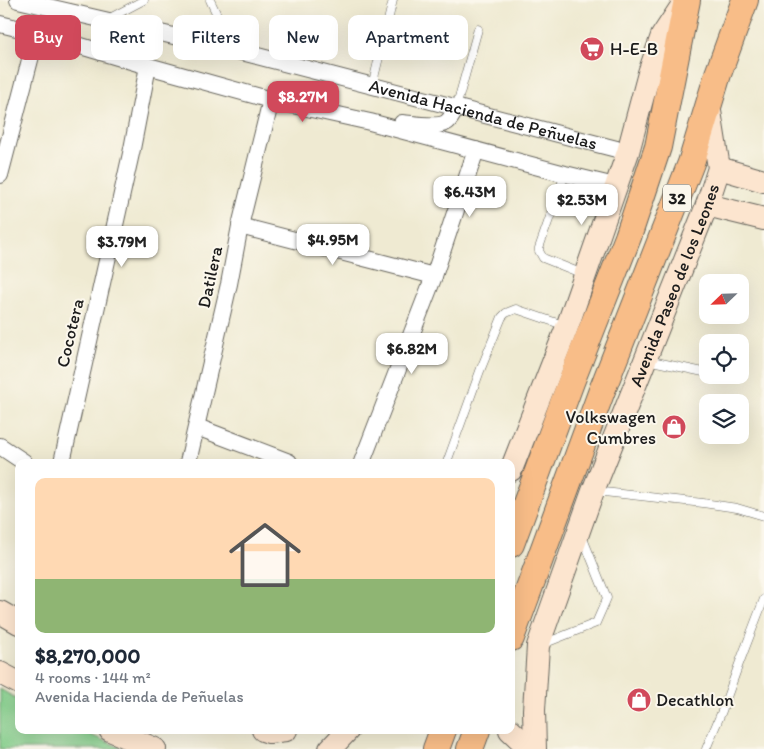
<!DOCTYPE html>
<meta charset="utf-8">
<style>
:root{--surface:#fff;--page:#f6f6f7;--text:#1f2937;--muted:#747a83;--line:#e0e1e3;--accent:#d1495b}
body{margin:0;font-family:Itim,sans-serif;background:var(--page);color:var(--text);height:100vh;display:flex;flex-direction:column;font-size:19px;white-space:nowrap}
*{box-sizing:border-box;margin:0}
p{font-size:16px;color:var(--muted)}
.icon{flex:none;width:28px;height:28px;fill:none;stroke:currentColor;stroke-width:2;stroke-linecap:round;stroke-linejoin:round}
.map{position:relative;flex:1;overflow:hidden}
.drawer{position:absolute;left:15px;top:459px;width:500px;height:275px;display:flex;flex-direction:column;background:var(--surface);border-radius:10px;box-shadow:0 5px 20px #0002}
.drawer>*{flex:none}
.banner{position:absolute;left:15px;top:15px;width:500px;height:45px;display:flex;gap:10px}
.needle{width:32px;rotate:247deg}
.controls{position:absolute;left:699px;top:274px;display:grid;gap:10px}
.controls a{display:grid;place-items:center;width:50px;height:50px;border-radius:10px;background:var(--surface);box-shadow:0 5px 20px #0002;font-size:25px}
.price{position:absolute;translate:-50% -42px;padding:0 11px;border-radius:10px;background:#fff;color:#222;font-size:16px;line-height:32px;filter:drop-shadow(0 1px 2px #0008)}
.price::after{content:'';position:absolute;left:50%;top:30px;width:15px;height:11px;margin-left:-8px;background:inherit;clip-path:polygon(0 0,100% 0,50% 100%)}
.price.current{background:var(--accent);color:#fff}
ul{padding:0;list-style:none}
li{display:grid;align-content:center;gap:10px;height:265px;padding:0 20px}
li+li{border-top:1px solid var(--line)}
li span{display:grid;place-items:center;height:155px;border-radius:10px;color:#555}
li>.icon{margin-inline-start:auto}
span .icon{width:90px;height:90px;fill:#fffc;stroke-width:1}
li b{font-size:21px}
.pill{padding:0 18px;border-radius:10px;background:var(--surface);box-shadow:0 5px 20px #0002;font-size:18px;line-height:45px}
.pill.current{background:var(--accent);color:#fff}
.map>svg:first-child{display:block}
.green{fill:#83cd8a;stroke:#507453}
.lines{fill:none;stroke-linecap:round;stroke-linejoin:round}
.lane-casing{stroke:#66645c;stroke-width:9}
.street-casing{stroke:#66645c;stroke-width:18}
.secondary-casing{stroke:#66645c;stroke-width:24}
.primary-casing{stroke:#66645c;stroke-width:28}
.lane{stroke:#fff;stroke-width:8}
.street{stroke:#fff;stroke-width:16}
.secondary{stroke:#fce5cf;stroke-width:22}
.primary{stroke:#f8bd88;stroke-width:26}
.labels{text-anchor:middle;stroke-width:4;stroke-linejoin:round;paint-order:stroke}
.shield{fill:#fbf7ec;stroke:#5f5e5a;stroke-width:1}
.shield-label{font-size:16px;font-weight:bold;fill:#1c1c1c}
.poi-label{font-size:18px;fill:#1c1c1c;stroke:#fbf7ec;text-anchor:start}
.street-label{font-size:18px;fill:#1c1c1c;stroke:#fbf7ec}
</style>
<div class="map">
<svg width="764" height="749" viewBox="0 0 764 749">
<rect width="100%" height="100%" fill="#fbf7ec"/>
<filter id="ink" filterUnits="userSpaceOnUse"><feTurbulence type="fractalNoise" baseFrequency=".02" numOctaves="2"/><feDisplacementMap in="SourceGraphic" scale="10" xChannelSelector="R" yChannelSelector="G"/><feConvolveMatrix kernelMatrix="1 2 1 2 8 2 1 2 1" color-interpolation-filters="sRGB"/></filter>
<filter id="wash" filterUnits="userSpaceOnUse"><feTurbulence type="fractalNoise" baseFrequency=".0096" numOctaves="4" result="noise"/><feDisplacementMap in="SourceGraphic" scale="20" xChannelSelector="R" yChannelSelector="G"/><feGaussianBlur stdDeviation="1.12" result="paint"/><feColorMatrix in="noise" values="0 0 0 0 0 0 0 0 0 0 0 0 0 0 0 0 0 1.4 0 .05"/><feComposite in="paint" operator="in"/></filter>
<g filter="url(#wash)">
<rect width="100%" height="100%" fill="#efead2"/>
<polygon class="green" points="0,689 19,700 19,730 79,730 124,749 0,749"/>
</g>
<g filter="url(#ink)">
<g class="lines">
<defs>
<g id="lane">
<polyline points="210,0 233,49"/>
<polyline points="108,19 144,0"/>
<polyline points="372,86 393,0"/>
<polyline points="456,108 478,29"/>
<polyline points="565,174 539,248 539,251 543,258 583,274"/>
<polyline points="647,360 708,373"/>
<polyline points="718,375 727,377"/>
<polyline points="447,462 480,371 502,317 506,313 516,309 566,326"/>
<polyline points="595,491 703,503 737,508 764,516"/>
<polyline points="543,644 596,623 607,598 582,536"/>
<polyline points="706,749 722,711 739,664 764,599"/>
</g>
<g id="street">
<path id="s1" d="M 18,0 L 234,50 L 628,152"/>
<polyline points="0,24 37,33 148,66 271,100 370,122 565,174 615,186"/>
<path d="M 402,123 C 412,124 440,128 447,122 C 451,119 454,112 456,108"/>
<polyline points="0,175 37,33"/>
<polyline points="240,226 434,276"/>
<polyline points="197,427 289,462"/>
<polyline points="0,446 24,462"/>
<polyline points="62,462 132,149 148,66"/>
<polyline points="188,462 229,284 240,226 271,100"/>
<polyline points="362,462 434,276 476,150"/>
</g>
<g id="secondary">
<polyline points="719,168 764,181"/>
<polyline points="707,205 764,219"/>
<polyline points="511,470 567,327 628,152 649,73 662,36 685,1"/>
<polyline points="0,612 19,623"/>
<polyline points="0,673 19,683"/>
<polyline points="110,730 155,749"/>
<polyline points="263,730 269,732 286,730"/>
<polyline points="510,730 530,749"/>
<polyline points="330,749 348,730"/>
<path id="s2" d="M 535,749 L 534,710 L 538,646 L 593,491 L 707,205 L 719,168 L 709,105"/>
</g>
<g id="primary">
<polyline points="511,544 571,382 628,237 658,147 687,0"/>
<polyline points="511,638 601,393 691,163 718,74 745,0"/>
<polyline points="436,749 443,730"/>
<polyline points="470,749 477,730"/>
</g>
</defs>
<use href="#lane" class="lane-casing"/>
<use href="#street" class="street-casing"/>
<use href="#secondary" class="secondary-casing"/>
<use href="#primary" class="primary-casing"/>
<use href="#lane" class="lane"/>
<use href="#street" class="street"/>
<use href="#secondary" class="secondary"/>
<use href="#primary" class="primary"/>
</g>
</g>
<defs>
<symbol id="supermarket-disc" viewBox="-11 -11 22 22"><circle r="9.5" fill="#d1495b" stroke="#fbf7ec"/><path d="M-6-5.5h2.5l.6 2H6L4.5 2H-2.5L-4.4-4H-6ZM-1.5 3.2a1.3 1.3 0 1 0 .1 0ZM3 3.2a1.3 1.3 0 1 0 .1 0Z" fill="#fff"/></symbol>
<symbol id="shop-disc" viewBox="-11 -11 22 22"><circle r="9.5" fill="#d1495b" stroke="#fbf7ec"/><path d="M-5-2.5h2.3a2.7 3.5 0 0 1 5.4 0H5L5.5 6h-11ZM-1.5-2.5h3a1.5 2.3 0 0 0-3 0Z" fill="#fff"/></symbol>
</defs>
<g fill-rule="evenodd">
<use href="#supermarket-disc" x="578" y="35" width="28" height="28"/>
<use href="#shop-disc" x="660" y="413" width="28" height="28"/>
<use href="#shop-disc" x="625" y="686" width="28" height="28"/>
</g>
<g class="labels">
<rect class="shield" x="663" y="184.5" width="28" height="27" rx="4"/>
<g class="shield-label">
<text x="677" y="204">32</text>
</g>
<g class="poi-label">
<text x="610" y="55">H-E-B</text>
<text x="656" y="423" text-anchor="end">Volkswagen<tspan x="656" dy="21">Cumbres</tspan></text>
<text x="656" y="706">Decathlon</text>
</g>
<g class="street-label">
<text dy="6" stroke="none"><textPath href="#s1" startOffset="479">Avenida Hacienda de Peñuelas</textPath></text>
<text transform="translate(210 277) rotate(-78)" y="6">Datilera</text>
<text dy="6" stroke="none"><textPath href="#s2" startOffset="489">Avenida Paseo de los Leones</textPath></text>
<text transform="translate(70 333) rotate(-77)" y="6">Cocotera</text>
</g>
</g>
</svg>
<div class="controls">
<a><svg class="needle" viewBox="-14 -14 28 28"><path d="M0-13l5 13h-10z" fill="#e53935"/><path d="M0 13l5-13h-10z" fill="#747a83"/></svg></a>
<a><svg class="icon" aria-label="locate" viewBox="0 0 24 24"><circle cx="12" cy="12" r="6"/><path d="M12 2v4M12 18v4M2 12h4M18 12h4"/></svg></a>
<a><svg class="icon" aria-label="layers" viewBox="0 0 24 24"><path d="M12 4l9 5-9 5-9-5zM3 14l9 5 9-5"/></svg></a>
</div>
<b class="price current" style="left:303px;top:123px">$8.27M</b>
<b class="price" style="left:470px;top:218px">$6.43M</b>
<b class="price" style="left:582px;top:226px">$2.53M</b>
<b class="price" style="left:333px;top:266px">$4.95M</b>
<b class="price" style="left:122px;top:268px">$3.79M</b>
<b class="price" style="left:412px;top:375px">$6.82M</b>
<div class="banner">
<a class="pill current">Buy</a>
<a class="pill">Rent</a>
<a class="pill">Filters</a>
<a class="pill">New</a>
<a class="pill">Apartment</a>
</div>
<section class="drawer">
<ul>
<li><span style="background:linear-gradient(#ffd9b3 65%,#8fb573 0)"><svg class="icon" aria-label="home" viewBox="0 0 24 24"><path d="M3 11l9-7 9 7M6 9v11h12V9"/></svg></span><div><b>$8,270,000</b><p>4 rooms · 144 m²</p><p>Avenida Hacienda de Peñuelas</p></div></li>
</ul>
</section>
</div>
